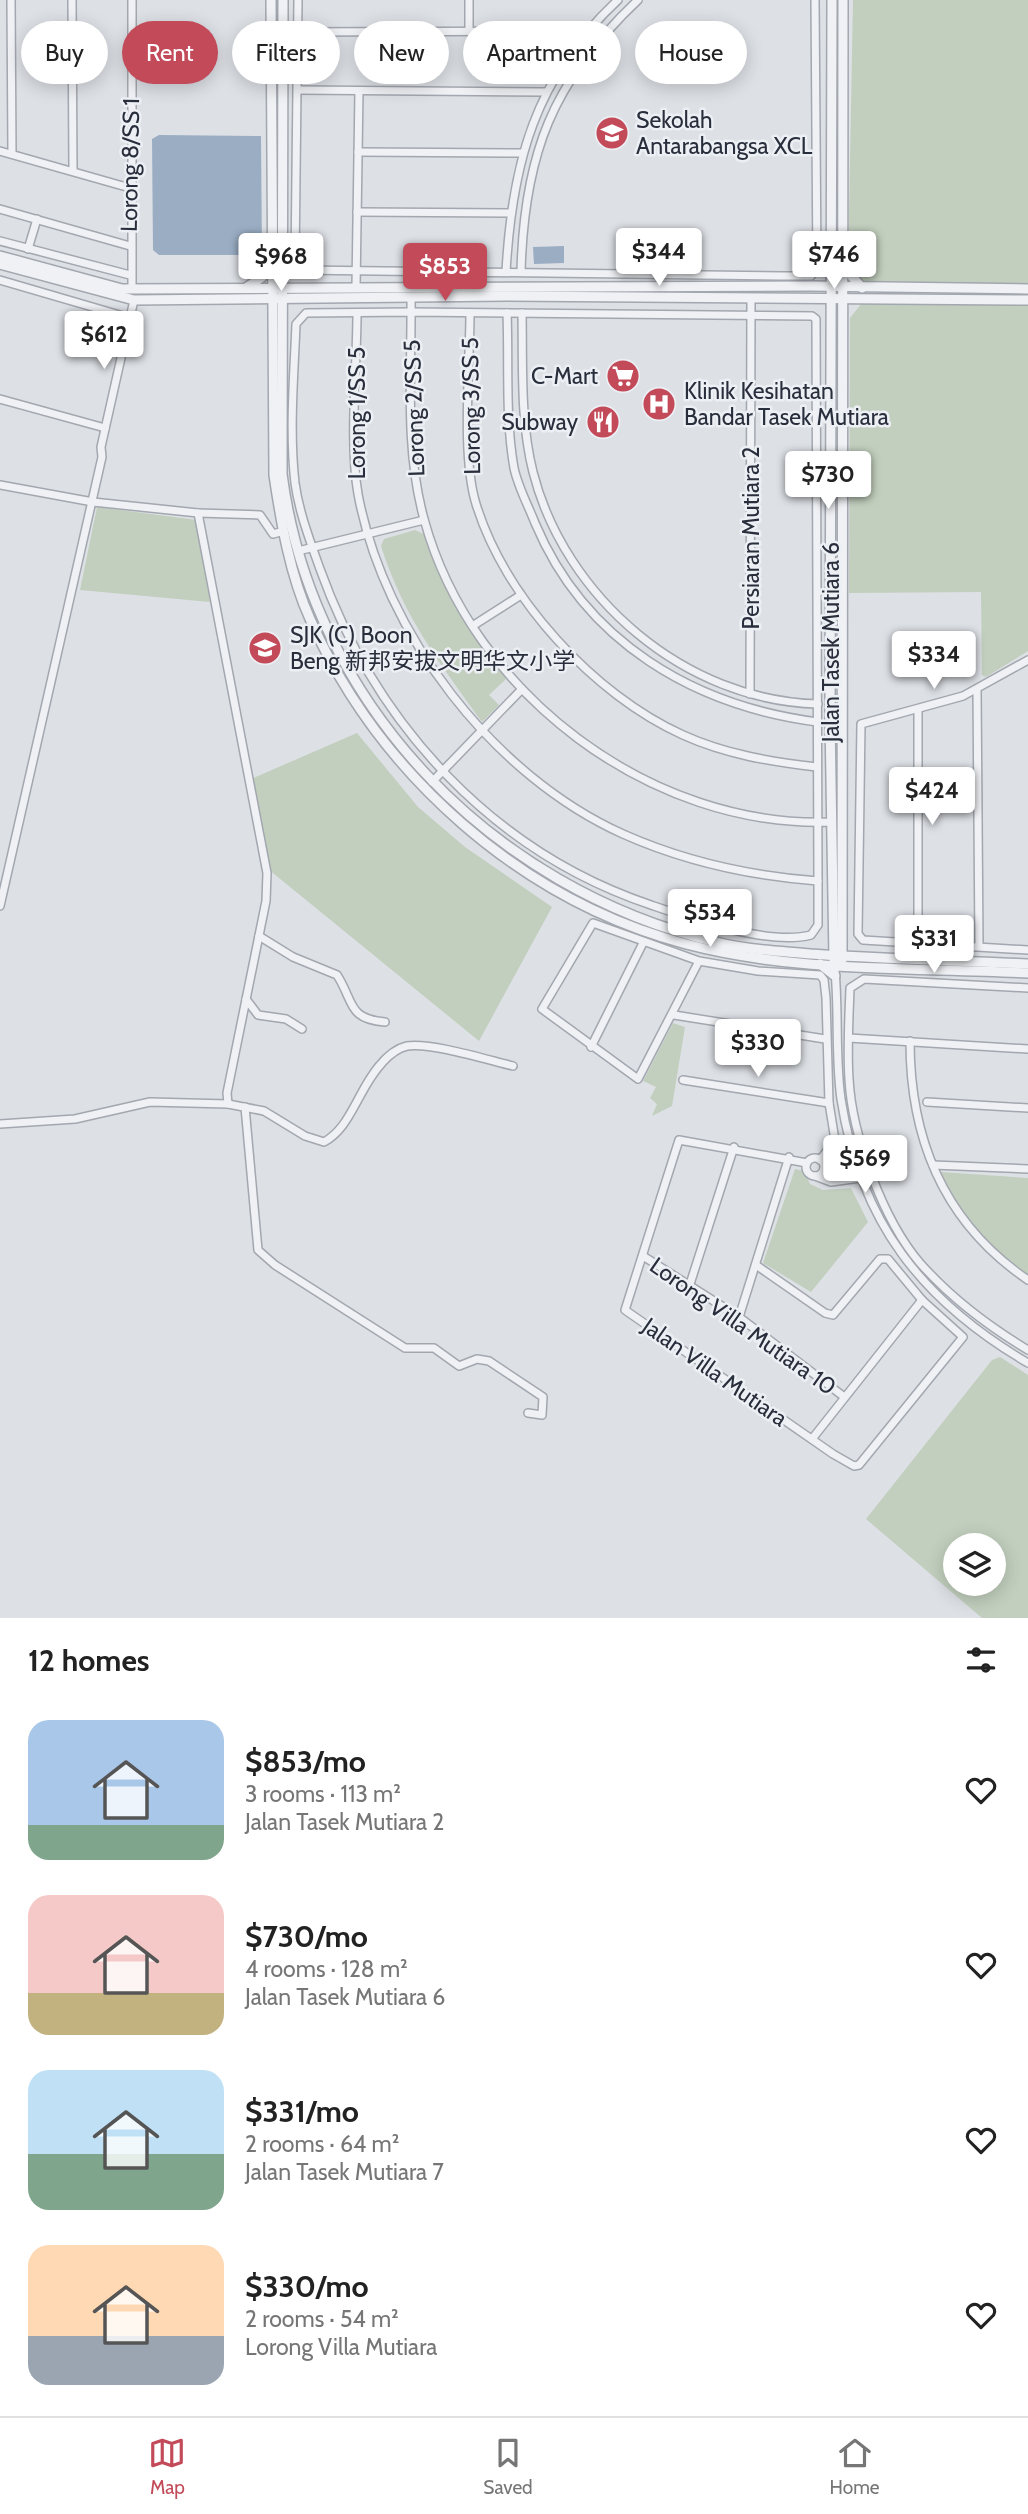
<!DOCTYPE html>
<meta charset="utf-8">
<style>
:root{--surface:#fff;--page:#f2f2f2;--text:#222;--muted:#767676;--line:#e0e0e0;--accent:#c24a59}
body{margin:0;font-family:Cabin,"Noto Sans SC",sans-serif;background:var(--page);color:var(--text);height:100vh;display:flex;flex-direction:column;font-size:26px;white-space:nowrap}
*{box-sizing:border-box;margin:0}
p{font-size:23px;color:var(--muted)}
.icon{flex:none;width:38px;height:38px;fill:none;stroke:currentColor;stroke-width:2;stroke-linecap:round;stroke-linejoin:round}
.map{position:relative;height:1618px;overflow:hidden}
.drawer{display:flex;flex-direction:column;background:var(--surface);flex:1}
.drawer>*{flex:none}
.top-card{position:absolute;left:21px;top:21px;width:987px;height:63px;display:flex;gap:14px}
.fabs{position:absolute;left:943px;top:1533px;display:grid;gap:14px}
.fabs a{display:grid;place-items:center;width:63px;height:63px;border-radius:50%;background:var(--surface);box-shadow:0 4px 18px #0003;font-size:35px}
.price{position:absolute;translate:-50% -60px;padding:0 16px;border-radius:7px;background:#fff;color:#222;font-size:23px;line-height:46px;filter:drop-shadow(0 2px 4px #0008)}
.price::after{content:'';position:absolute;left:50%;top:42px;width:21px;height:16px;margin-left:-10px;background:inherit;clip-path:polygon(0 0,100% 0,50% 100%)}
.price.active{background:var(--accent);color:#fff}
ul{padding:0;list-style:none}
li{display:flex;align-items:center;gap:21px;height:175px;padding:0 28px}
li span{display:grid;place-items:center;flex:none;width:196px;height:140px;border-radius:21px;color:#555}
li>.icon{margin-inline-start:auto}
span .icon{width:84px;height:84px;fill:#fffc;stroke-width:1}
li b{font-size:30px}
h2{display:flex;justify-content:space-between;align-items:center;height:84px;padding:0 28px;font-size:30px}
.chip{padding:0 24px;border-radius:32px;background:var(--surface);box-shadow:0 4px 18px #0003;font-size:24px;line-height:63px}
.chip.active{background:var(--accent);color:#fff}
.tabs{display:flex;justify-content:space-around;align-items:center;height:98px;border-top:2px solid var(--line);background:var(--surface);font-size:19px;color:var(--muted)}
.tabs a{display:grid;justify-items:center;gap:4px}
.tabs .active{color:var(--accent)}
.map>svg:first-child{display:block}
.green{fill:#c2cfbe;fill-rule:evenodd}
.water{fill:#9aadc3}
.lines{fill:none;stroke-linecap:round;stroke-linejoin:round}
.minor-casing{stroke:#a3a7af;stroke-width:10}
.tertiary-casing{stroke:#a3a7af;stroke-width:12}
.minor{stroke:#eff1f4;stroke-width:7}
.tertiary{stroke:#eff1f4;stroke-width:9}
.labels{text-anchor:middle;stroke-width:5;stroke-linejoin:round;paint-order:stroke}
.poi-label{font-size:23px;fill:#282e3b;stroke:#eceff3;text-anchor:start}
.street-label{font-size:23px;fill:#282e3b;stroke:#eceff3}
</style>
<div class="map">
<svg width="1028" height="1618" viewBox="0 0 1028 1618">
<rect width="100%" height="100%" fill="#dde0e5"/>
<g class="green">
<polygon points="853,0 1028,0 1028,284 863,282 848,268"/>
<polygon points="861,304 1028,305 1028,651 986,677 982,675 981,592 849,593 850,318"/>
<polygon points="97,507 197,520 210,602 80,590"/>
<path d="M 415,530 L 426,535 L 451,600 L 506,679 L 489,695 L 499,705 L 482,722 C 439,662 404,618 381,546 L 384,539 Z"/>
<polygon points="357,733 418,807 465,847 552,907 479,1041 268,869 251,779"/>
<polygon points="673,1023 685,1027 672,1106 652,1116 657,1104 650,1098 656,1087 643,1081"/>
<polygon points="795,1169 804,1171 810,1184 823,1190 851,1188 868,1222 811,1292 763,1263"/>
<path d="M 941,1172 L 1028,1178 L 1028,1275 C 987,1250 961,1214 941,1172 Z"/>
<path d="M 1000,1357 L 1028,1375 L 1028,1618 L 982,1618 L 866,1519 L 992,1360 ZM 956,1545 L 994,1545 L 994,1584 L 956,1584 Z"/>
</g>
<g class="water">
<polygon points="159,135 261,136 262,255 159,255 153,250 152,139"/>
<polygon points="564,246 564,263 534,264 533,247"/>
</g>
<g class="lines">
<defs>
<g id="minor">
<polyline points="11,0 12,154"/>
<polyline points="72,0 73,171"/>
<polyline points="132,0 132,288"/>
<polyline points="298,0 295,263 300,270 780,276 811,276 817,267 815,0"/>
<polyline points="469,0 469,31"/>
<polyline points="298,32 568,31"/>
<polyline points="298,90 546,92"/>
<polyline points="0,151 130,188"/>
<polyline points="358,152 521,153"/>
<polyline points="0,209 130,246"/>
<polyline points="357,212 509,213"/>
<polyline points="0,241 130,275"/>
<polyline points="28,249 37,219"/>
<path d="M 506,272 C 512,163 535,77 618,0"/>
<path d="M 521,272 C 524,155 552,81 638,0"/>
<polyline points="0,280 130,318"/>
<polyline points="356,287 359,91"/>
<path d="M 411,297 C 412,370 404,447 424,519 C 471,693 651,829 832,822"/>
<path d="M 411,312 L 812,316 L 816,319 L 818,881 L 818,925 L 811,935 C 769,946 692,919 651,905 C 493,852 376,725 320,569 C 310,541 299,512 295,483 C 289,431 294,376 296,324 L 306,313 Z"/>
<path d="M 357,313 C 357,367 349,443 358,494 C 384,634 494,776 623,834 C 686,862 751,876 818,881"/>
<path d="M 470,313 C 470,367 461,455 476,504 C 505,598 594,695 683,735 C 725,754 771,762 817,767"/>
<path d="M 507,313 C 509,364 505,417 514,468 C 518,487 528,505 535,523 C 585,642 694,706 818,722"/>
<path d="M 522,313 C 523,365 520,421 533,472 C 565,598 686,701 818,704"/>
<polyline points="0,399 105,428"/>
<polyline points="0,485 93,502 198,513 267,873 266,901 227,1093 228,1104"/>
<polyline points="198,513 260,515 273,534 284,531"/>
<polyline points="298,551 424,520"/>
<polyline points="474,625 521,595"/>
<polyline points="1028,660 963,696 861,724 858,934 863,940 1028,950"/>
<polyline points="977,690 979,946"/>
<polyline points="750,694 751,298"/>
<polyline points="918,711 918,943"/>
<polyline points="432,782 522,689"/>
<polyline points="0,906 102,457 101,447 134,300"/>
<path d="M 259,936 L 293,957 L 337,975 C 354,1001 347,1019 385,1022"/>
<polyline points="699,961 638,1079 542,1009 593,923 699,961 758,971 820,975 824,980 826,998 829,1103 835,1140 820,1160"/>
<path d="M 835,971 C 839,1013 835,1057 841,1099 C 860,1222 922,1301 1028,1363"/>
<path d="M 1028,988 L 864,979 L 850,988 C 849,1018 847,1049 849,1079 C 852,1135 883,1220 920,1263 C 951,1298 988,1326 1028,1350"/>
<polyline points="246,999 258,1015 286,1019 302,1029"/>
<polyline points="674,1015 825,1039"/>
<polyline points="849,1038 1028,1049"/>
<path d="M 910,1041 C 910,1140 944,1223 1028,1280"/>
<polyline points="591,1047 643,943"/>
<polyline points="683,1080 829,1103"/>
<polyline points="927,1102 1028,1108"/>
<polyline points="245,1107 258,1250 275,1265 405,1348 434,1348 459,1366 477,1359 489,1361 543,1397 542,1415 528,1413"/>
<path d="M 0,1124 L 75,1119 L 150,1102 L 228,1104 L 264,1111 L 305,1136 L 324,1142 C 342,1132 350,1114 360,1096 C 369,1079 385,1051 407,1046 C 430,1042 488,1060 513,1066"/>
<circle cx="815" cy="1167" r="9"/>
<polyline points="933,1165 1028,1169"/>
<polyline points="824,1169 834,1174 857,1171"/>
<polyline points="815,1176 831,1182 860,1178"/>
<polyline points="643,1256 739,1317 843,1396"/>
<polyline points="756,1265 825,1313 833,1315 880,1259 888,1259 922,1300 963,1337 859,1465 854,1466 833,1454 625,1310 679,1140 807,1163"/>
<polyline points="690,1284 734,1147"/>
<polyline points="739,1317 789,1157"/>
<polyline points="812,1439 922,1300"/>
</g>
<g id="tertiary">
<path d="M 271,0 L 274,475 C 281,522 290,575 310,619 C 379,774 520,900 686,944 C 796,973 915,967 1028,973"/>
<path d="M 283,0 L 282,474 C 312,705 493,889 716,942 C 747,950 779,951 811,954 C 883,959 956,961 1028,964"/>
<polyline points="832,0 830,720 834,960"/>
<polyline points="0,256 122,289 811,286 1028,289"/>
<polyline points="0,264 134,300 506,296 1028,300"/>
<polyline points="843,266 862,288"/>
<polyline points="246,288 262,277 274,259"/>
<polyline points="842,960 843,0"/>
<polyline points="820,964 835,976"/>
</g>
</defs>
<use href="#minor" class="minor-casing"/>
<use href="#tertiary" class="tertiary-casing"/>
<use href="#minor" class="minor"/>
<use href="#tertiary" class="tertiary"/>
</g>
<defs>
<symbol id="school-disc" viewBox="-11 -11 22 22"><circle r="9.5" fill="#c24a59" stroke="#eceff3"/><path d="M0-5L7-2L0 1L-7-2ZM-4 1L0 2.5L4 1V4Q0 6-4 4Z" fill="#fff"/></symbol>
<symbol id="supermarket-disc" viewBox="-11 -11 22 22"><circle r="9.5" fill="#c24a59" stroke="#eceff3"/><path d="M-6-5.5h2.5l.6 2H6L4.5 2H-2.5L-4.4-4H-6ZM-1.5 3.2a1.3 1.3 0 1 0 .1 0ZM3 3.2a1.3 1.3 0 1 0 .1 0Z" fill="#fff"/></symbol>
<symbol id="hospital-disc" viewBox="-11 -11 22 22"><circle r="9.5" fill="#c24a59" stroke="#eceff3"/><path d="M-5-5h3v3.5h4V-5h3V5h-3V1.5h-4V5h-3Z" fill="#fff"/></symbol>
<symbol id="restaurant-disc" viewBox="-11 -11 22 22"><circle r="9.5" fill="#c24a59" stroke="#eceff3"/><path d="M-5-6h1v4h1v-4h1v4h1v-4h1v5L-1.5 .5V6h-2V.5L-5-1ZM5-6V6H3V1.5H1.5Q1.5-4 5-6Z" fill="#fff"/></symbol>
</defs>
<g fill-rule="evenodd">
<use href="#school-disc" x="593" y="114" width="38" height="38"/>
<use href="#supermarket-disc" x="604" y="357" width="38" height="38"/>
<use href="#hospital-disc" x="640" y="385" width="38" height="38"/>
<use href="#restaurant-disc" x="584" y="403" width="38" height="38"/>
<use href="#school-disc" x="246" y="629" width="38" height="38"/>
</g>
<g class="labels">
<g class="poi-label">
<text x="636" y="128">Sekolah<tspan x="636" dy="26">Antarabangsa XCL</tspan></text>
<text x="598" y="384" text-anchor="end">C-Mart</text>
<text x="684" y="399">Klinik Kesihatan<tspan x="684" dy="26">Bandar Tasek Mutiara</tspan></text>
<text x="578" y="430" text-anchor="end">Subway</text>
<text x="290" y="643">SJK (C) Boon<tspan x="290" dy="26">Beng 新邦安拔文明华文小学</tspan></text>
</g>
<g class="street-label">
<text transform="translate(130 165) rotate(-89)" y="8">Lorong 8/SS 1</text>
<text transform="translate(471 406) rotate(-91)" y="8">Lorong 3/SS 5</text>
<text transform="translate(414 408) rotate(-92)" y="8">Lorong 2/SS 5</text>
<text transform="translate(357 413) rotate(-90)" y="8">Lorong 1/SS 5</text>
<text transform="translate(751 538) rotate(-90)" y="8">Persiaran Mutiara 2</text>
<text transform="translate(831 642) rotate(-90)" y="8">Jalan Tasek Mutiara 6</text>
<text transform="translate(743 1326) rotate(35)" y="8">Lorong Villa Mutiara 10</text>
<text transform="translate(715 1372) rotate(35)" y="8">Jalan Villa Mutiara</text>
</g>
</g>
</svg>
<div class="fabs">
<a><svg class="icon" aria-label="layers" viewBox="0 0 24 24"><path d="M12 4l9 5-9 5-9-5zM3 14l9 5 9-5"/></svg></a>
</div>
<b class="price" style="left:659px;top:288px">$344</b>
<b class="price" style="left:834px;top:291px">$746</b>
<b class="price" style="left:281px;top:293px">$968</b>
<b class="price active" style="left:445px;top:303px">$853</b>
<b class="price" style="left:104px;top:371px">$612</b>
<b class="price" style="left:828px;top:511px">$730</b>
<b class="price" style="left:934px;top:691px">$334</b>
<b class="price" style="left:932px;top:827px">$424</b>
<b class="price" style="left:710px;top:949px">$534</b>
<b class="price" style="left:934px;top:975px">$331</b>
<b class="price" style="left:758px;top:1079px">$330</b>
<b class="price" style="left:865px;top:1195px">$569</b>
<div class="top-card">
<a class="chip">Buy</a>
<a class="chip active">Rent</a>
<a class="chip">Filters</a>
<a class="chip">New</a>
<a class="chip">Apartment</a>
<a class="chip">House</a>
</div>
</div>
<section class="drawer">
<h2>12 homes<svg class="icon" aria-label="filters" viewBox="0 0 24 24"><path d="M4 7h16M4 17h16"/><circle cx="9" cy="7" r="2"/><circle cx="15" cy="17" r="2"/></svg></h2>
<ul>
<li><span style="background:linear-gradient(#a9c7e8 75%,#7fa58c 0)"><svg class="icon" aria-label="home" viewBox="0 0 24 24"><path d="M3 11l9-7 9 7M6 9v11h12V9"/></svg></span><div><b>$853/mo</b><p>3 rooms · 113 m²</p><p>Jalan Tasek Mutiara 2</p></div><svg class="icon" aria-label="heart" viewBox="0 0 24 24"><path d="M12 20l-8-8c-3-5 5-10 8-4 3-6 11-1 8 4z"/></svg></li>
<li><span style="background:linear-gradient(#f6c9c9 70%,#c2b280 0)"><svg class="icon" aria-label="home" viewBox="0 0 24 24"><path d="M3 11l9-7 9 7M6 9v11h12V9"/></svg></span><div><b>$730/mo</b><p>4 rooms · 128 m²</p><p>Jalan Tasek Mutiara 6</p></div><svg class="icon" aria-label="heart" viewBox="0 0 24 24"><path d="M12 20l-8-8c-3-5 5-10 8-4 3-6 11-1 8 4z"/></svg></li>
<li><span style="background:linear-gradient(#bfe0f5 60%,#7fa58c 0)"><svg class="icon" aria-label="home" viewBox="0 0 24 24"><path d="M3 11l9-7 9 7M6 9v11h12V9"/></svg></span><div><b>$331/mo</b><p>2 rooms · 64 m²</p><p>Jalan Tasek Mutiara 7</p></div><svg class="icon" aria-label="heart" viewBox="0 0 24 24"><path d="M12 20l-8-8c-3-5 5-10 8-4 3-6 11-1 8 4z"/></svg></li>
<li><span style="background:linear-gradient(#ffd9b3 65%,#9aa5b1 0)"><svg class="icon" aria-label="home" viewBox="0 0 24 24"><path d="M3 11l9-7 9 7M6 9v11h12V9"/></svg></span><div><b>$330/mo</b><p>2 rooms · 54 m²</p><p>Lorong Villa Mutiara</p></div><svg class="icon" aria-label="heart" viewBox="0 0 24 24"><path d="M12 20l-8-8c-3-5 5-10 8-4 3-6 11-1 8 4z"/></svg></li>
</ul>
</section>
<nav class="tabs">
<a class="active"><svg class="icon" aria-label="map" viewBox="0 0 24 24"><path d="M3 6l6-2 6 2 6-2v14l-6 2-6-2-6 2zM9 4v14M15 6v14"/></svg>Map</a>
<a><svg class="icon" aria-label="saved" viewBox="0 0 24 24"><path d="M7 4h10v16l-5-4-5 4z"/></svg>Saved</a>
<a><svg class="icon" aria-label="home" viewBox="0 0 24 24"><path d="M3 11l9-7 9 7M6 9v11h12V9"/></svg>Home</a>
</nav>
